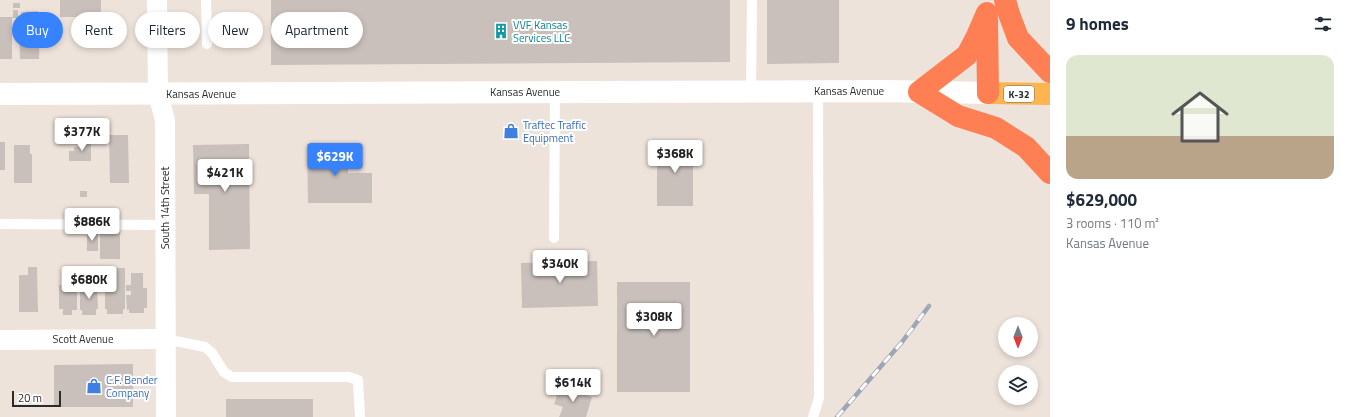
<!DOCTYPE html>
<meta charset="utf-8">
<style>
:root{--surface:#fff;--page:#f2f2f3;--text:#1f2937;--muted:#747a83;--line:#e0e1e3;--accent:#3782ff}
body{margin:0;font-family:"Titillium Web",sans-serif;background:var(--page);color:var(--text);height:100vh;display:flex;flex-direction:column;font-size:15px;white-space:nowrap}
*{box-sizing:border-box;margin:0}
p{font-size:13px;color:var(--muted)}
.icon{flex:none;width:22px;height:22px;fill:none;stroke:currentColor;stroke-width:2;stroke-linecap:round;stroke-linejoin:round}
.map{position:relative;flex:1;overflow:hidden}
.drawer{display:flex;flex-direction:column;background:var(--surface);width:300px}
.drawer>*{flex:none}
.guide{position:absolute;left:12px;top:12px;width:380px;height:36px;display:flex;gap:8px}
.needle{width:26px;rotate:180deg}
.tools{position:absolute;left:998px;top:317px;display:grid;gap:8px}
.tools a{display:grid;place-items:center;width:40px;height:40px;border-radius:50%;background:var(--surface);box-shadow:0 2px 6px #0003;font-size:20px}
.scale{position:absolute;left:12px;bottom:10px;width:49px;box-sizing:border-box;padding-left:4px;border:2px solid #2b2b2b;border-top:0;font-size:11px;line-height:14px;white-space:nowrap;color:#2b2b2b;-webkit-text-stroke:3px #fff;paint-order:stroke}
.price{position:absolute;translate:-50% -34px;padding:0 9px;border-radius:4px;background:#fff;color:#222;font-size:13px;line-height:26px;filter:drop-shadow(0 1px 2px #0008)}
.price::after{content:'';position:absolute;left:50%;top:24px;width:12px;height:9px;margin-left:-6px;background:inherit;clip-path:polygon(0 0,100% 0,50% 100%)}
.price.active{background:var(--accent);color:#fff}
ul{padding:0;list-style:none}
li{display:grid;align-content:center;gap:8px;height:212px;padding:0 16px}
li+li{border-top:1px solid var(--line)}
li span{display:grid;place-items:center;height:124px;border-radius:12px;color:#555}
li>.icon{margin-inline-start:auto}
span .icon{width:72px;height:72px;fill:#fffc;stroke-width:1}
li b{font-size:17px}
h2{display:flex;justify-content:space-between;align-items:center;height:48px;padding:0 16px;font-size:17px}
.tag{padding:0 14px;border-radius:18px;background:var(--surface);box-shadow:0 2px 6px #0003;font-size:14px;line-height:36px}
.tag.active{background:var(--accent);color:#fff}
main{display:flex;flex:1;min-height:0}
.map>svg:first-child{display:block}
.building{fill:#c9c0bb}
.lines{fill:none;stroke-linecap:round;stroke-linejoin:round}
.lane{stroke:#fff;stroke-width:10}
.street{stroke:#fff;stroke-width:20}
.secondary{stroke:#fff;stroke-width:22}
.primary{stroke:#feb550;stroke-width:22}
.highway{stroke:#ff7f55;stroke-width:22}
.rail-casing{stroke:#9da6b7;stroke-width:4.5}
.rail{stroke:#fff;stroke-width:3;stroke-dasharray:9;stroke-linecap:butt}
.labels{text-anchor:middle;stroke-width:4;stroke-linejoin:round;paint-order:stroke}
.shield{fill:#fff;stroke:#6b6b6b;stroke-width:1}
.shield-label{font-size:10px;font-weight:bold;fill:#2b2b2b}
.culture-label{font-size:11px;fill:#0d838f;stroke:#fff;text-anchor:start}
.street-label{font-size:11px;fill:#2b2b2b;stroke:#fff}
.shop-label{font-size:11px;fill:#366cbe;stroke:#fff;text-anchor:start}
</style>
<main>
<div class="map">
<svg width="1050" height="417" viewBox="0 0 1050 417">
<rect width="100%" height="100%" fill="#eee3db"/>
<g class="building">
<polygon points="60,0 101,0 101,19 85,19 85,17 60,17"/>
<polygon points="271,0 730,0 730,62 271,65"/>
<polygon points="767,0 839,0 839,63 767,64"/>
<rect x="13" y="3" width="7" height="5"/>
<polygon points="13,10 18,10 18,18 12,18 12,59 0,59 0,17 13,17"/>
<polygon points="38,11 38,26 40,26 39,59 20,59 19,26 21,26 21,12"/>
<polygon points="109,135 128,135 129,183 110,183"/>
<polygon points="79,139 91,139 91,161 69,161 69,151 74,151 74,147 79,147"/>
<rect x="657" y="141" width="36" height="65"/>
<rect x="0" y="142" width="5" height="28"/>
<polygon points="249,144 250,249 209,250 209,194 194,194 193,145"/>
<polygon points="307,144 348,144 348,173 372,173 372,203 308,203"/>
<polygon points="14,145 30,145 30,154 32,154 32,183 14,183"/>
<rect x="80" y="191" width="7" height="6"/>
<polygon points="120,232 120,259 100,259 100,233"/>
<rect x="87" y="233" width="11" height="18"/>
<polygon points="597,261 598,306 522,308 521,263"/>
<polygon points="28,267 37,267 38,312 19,312 19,275 28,275"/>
<polygon points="105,268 125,268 125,309 123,309 123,314 107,314 107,309 105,309"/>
<polygon points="131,273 143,273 143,288 147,288 147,308 144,308 144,313 129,313 129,309 127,310 126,295 131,295 131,291 126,291 126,285 131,285"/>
<rect x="617" y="282" width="73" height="110"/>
<polygon points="59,285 77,285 77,310 72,310 72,315 63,315 63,309 59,309"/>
<polygon points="80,285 97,285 98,309 96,309 96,315 82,315 82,310 80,310"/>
<polygon points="133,364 133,407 54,407 54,365"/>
<polygon points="560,387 592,397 586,417 559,417 563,407 554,404"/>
<rect x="226" y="399" width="87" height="18"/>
</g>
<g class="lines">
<g class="lane">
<polyline points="206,0 207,44"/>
<polyline points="751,91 752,0"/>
<polyline points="0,224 165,225"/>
<polyline points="554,238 555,92"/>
<polyline points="165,339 205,347 212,353 224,372 232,377 349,377 358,380 360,417"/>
<polyline points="813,417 819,398 818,91"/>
</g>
<g class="street">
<polyline points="157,0 158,94 165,120 166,417"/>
<polyline points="0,340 165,339"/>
</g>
<polyline class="secondary" points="0,94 885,91 988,93"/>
<polyline class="primary" points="988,93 1050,94"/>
<g class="highway">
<polyline points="1005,0 1009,14 1018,38 1050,72"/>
<polyline points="987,13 977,36 967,55 919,92 958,116 996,128 1026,147 1050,173"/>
<polyline points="987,20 988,93"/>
</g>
<defs>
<polyline id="rail" points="837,417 902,342 929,306"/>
</defs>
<use href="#rail" class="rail-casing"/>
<use href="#rail" class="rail"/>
</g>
<defs>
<symbol id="building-bare" viewBox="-9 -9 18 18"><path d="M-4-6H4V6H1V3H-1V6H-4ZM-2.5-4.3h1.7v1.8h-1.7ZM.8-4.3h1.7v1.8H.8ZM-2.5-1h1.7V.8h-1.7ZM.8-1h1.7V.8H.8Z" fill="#0f9aa8" stroke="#fff" stroke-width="2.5" paint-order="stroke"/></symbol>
<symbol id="shop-bare" viewBox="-9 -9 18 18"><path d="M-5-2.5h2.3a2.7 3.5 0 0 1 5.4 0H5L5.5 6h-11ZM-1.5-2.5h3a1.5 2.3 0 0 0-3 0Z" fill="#3f7fe0" stroke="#fff" stroke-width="2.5" paint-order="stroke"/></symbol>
</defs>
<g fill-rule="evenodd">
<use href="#building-bare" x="490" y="20" width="22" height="22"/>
<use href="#shop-bare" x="500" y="120" width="22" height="22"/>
<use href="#shop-bare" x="83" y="375" width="22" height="22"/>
</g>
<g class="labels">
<rect class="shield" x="1004" y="86" width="30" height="16" rx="3"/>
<g class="shield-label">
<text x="1019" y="98">K-32</text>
</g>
<g class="culture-label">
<text x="513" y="29">VVF Kansas<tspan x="513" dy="13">Services LLC</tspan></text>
</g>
<g class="street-label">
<text x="849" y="95">Kansas Avenue</text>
<text x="525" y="96">Kansas Avenue</text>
<text x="201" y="98">Kansas Avenue</text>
<text transform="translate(165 208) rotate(-90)" y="4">South 14th Street</text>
<text x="83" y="343">Scott Avenue</text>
</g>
<g class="shop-label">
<text x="523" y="129">Traftec Traffic<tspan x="523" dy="13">Equipment</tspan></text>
<text x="106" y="384">C.F. Bender<tspan x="106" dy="13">Company</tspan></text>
</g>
</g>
</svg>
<div class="tools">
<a><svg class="needle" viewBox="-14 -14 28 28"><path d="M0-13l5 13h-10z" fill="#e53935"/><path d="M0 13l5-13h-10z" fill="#747a83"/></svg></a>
<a><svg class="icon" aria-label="layers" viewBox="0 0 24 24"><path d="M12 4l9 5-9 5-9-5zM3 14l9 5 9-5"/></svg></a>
</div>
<div class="scale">20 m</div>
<b class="price" style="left:82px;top:152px">$377K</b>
<b class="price" style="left:675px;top:174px">$368K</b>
<b class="price active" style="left:335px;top:177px">$629K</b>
<b class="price" style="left:225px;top:193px">$421K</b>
<b class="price" style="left:92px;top:242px">$886K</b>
<b class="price" style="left:560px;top:284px">$340K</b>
<b class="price" style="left:89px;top:300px">$680K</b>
<b class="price" style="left:654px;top:337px">$308K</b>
<b class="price" style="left:573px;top:403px">$614K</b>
<div class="guide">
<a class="tag active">Buy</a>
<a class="tag">Rent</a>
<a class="tag">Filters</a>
<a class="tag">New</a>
<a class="tag">Apartment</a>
</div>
</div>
<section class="drawer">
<h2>9 homes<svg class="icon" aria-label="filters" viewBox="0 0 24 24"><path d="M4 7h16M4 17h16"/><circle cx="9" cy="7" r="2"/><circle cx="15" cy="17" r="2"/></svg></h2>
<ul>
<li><span style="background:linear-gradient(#dfe7d0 65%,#b9a48a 0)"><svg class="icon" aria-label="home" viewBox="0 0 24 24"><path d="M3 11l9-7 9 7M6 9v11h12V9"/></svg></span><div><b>$629,000</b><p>3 rooms · 110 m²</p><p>Kansas Avenue</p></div></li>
</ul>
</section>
</main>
